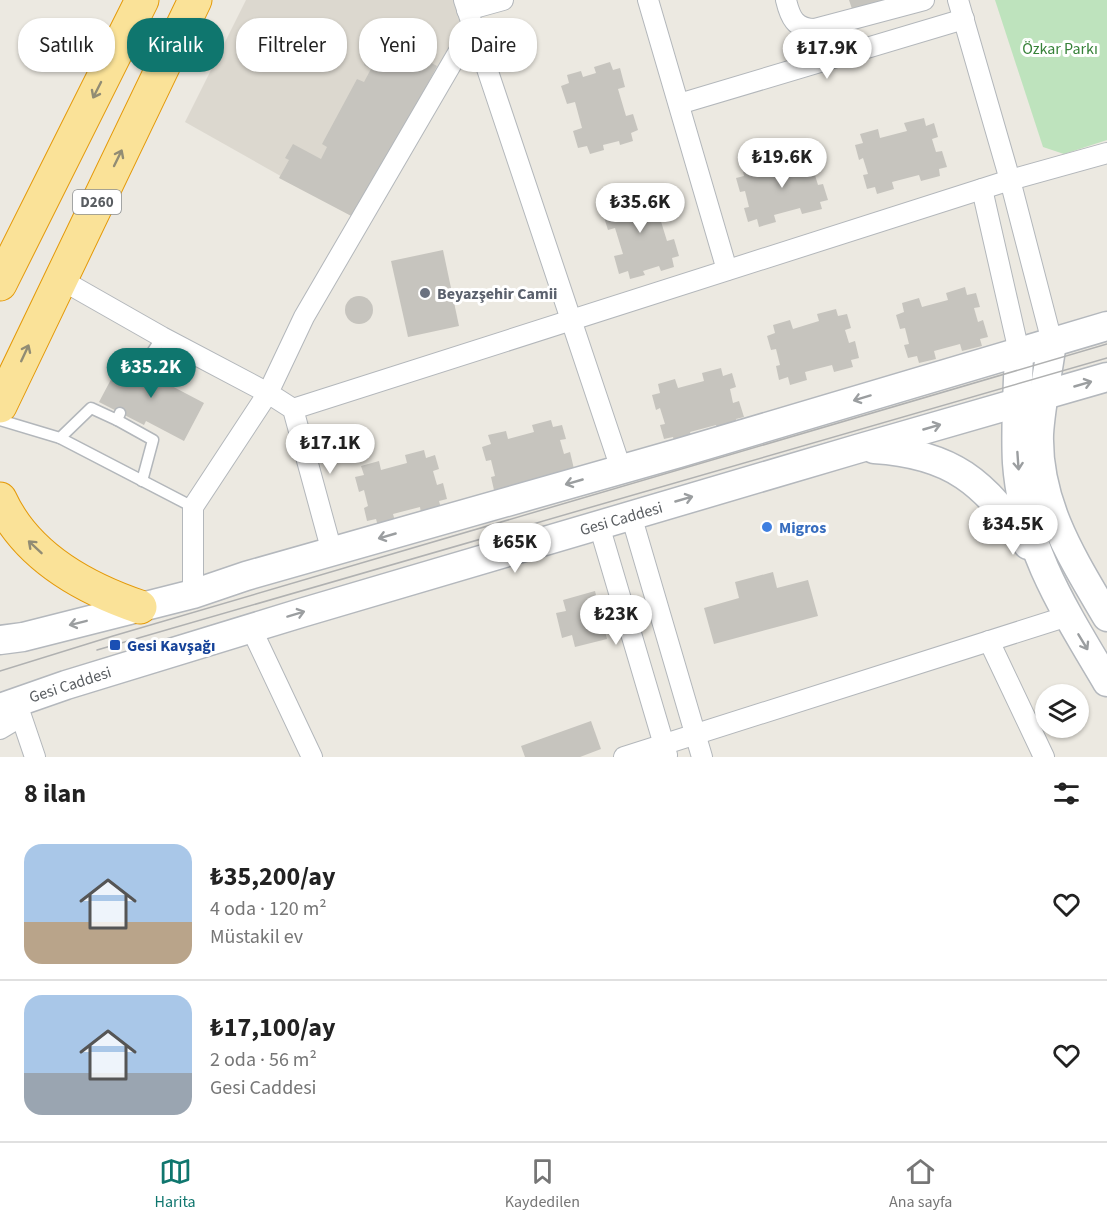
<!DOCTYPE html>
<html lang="tr">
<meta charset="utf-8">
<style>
:root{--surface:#fff;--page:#f6f6f6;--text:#222;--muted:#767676;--line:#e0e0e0;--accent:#0f766e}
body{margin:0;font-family:"Source Sans 3",sans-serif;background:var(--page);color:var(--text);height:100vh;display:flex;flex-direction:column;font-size:22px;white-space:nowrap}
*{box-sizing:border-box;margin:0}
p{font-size:20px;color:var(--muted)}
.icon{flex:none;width:33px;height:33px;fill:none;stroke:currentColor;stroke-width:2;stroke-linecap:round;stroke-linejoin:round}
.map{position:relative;height:757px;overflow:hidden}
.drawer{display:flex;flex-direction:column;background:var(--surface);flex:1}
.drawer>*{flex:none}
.banner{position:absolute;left:18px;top:18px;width:600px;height:54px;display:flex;gap:12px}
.fabs{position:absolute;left:1035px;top:684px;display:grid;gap:12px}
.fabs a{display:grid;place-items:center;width:54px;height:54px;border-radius:50%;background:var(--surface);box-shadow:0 2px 4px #0004;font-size:30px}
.price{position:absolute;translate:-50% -51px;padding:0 14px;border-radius:21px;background:#fff;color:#222;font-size:20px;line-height:39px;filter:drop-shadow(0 2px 3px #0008)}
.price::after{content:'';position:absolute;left:50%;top:36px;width:18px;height:14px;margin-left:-9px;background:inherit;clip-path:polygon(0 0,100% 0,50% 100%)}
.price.active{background:var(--accent);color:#fff}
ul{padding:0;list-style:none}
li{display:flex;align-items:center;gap:18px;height:150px;padding:0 24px}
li+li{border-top:2px solid var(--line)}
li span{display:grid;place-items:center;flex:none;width:168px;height:120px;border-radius:18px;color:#555}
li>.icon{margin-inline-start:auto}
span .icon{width:72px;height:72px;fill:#fffc;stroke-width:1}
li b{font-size:26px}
h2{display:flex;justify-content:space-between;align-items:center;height:72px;padding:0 24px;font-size:26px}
.tag{padding:0 21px;border-radius:24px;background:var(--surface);box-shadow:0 2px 4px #0004;font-size:21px;line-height:54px}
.tag.active{background:var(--accent);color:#fff}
.menu{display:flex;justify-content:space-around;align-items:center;height:84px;border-top:2px solid var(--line);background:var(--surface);font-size:16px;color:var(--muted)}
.menu a{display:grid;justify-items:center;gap:3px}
.menu .active{color:var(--accent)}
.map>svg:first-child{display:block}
.education{fill:#dcd8cf}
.green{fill:#bee3bd}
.building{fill:#c6c4be}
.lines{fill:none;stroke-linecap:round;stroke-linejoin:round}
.service-casing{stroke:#b3b7bb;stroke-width:13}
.minor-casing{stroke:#b3b7bb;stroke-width:22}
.secondary-casing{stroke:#b4b8bd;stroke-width:31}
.trunk-casing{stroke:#e49908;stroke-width:35}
.service{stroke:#fff;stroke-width:10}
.minor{stroke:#fff;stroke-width:20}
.secondary{stroke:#fff;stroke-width:28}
.trunk{stroke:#fae298;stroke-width:33}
.tram{stroke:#b0b1b1;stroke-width:1.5}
.oneway{stroke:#918c74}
.oneway2{stroke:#9b9ea0}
.worship-dot{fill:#6b7280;stroke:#fff;stroke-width:2}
.shop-dot{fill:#3f7fe0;stroke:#fff;stroke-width:2}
.transit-dot{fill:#1a4fb4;stroke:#fff;stroke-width:2}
.labels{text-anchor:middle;stroke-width:6;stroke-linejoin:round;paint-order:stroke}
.shield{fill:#fff;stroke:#8b8e90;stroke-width:1.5}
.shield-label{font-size:15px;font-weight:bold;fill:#595d61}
.park-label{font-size:16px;fill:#378239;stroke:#fff}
.worship-label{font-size:16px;font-weight:bold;fill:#5b616d;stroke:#fff;text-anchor:start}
.street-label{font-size:16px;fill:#595d61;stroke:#fff}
.shop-label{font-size:16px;font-weight:bold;fill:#366cbe;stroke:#fff;text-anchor:start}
.transit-label{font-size:16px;font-weight:bold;fill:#164399;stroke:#fff;text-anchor:start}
</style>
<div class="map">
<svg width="1107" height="757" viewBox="0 0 1107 757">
<rect width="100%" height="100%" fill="#ece9e1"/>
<polygon class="education" points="246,0 454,0 467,37 357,219 185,122"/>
<polygon class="green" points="995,0 1107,0 1107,140 1064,154 1043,147"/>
<g class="building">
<polygon points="849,0 891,0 852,9"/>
<polygon points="383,37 437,66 357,219 279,178 289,160 285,158 293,144 321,159 327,147 322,144 357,79 364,82 371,69 364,65 371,53 374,54"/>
<polygon points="610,62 613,70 620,68 625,87 618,89 626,116 633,114 638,130 631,133 633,141 620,145 619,141 603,145 604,150 590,154 587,146 578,148 573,131 582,128 575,102 567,104 561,86 569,83 567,75 581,71 583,77 596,73 594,67"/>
<polygon points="924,118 926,126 934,123 938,137 932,139 936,152 942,151 947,167 939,169 940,176 921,181 919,175 892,182 894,189 877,194 875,187 867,189 863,175 868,174 863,158 859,160 855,145 863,143 860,134 878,129 880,138 907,131 904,123"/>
<polygon points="805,151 807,158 816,156 820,170 814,172 818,185 823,184 828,200 820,202 822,209 802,214 800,208 774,215 776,222 759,227 757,219 748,222 744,208 749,207 745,191 740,192 736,178 744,176 742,167 759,162 762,171 788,164 786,156"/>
<polygon points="651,187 654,196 660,194 666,213 659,215 667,241 674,239 679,256 672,258 674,267 661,271 659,266 643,271 645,275 630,279 628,271 619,274 614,256 623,254 615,228 608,230 602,211 610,209 607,200 622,196 623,202 637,198 635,192"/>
<polygon points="443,250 459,326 408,337 391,261"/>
<polygon points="965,287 967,295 976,293 980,307 974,308 978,322 983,320 988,337 980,339 982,346 962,351 960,344 934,351 936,359 919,363 917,356 908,358 904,345 909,344 905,328 900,329 896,315 904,312 902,303 919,298 922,307 948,300 946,293"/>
<circle cx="359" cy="310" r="14"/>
<polygon points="836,309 838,316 847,314 851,328 845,330 849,343 855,341 859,358 851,360 853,367 834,372 832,365 805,372 807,380 790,385 788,377 779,380 776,366 780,365 776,349 771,350 767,336 775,333 773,325 790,320 793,329 819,321 817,314"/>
<polygon points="124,355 169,379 166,383 204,403 184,441 146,421 144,425 99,402"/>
<polygon points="721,368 723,376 732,373 736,387 730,389 733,403 739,401 744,417 736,419 737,426 718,432 716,425 690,432 692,439 675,444 673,437 664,439 660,425 665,424 660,408 656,410 652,395 660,393 658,384 675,379 678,388 704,381 702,373"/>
<polygon points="551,420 553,427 562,425 566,439 560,440 564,454 570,452 574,469 505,495 503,488 494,490 491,477 495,476 491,460 486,461 482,447 491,444 488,435 506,431 508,439 534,432 532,425"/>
<polygon points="424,450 426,458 435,455 439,469 433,471 437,485 443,483 447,499 439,501 441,508 421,513 420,507 393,514 395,521 378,526 376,519 367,521 364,508 368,506 364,490 359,492 355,477 364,475 361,466 379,461 381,470 407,463 405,455"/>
<polygon points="773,572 777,588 808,580 818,616 714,644 704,608 739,598 735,582"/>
<polygon points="595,591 607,639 575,647 572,635 562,638 556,613 566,611 563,600"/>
<polygon points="591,721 601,749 580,757 525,757 521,746"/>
</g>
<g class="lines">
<defs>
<g id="service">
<polyline points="144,365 162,337"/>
<polyline points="0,420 60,438 91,408 117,420 120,413"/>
<polyline points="117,420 153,440 142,481"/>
<polyline points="60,438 193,507"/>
</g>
<g id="minor">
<polyline points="464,0 621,469"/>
<polyline points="648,0 727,270"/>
<path d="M 786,0 C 790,17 795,29 815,29 L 924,0"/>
<polyline points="958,0 1010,180 1052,342"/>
<polyline points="467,10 503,0"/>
<polyline points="679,104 964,19"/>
<polyline points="982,189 1019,352"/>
<polyline points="60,279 162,337 268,393 193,507 193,594"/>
<polyline points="293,409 1010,180 1107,153"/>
<polyline points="631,515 702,757"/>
<polyline points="599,525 667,755"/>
<polyline points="332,552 293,409 268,393 304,317 473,27"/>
<polyline points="251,628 312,757"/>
<polyline points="989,641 1044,757"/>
<polyline points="16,701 35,757"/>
<polyline points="0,729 20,717"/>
<polyline points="624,757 1068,616"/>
</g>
<g id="secondary">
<path d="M 1052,342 C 1048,373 1041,403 1039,434 C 1037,504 1073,559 1107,617"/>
<path d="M 1019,352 C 1018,389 1015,426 1017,463 C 1023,547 1065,611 1107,682"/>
<path d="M 874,449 C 953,454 984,482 1028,545"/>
<polyline points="0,640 23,637 193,594 246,576 679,453 1107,326"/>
<polyline points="0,708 66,685 301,613 857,449 1107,377"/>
</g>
<g id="trunk">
<polyline points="0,284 142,0"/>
<polyline points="0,406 195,0"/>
<path d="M 0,499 C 26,556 84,588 140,607"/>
</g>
</defs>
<use href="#service" class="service-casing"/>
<use href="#minor" class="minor-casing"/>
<use href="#secondary" class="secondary-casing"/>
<use href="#trunk" class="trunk-casing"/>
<use href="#service" class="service"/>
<use href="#minor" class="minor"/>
<use href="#secondary" class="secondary"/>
<use href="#trunk" class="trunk"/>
<g class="tram">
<polyline points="97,650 1107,358"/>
<polyline points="0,671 113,636 1107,344"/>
</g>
</g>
<defs><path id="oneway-shaft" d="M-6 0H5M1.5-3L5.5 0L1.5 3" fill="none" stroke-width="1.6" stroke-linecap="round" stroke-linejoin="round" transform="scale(1.5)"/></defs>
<g class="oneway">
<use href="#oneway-shaft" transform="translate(97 90) rotate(117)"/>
<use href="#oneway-shaft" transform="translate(118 158) rotate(-64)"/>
<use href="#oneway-shaft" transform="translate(25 353) rotate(-65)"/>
<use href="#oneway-shaft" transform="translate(35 547) rotate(-137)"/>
</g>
<g class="oneway2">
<use href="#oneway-shaft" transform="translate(1083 384) rotate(-16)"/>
<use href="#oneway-shaft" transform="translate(862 398) rotate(163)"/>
<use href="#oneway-shaft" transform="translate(932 427) rotate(-16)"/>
<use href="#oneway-shaft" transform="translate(1018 461) rotate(86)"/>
<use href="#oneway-shaft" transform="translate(574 482) rotate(164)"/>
<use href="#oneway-shaft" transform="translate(684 499) rotate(-16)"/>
<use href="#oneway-shaft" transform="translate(387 536) rotate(164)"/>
<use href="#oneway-shaft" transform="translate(296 614) rotate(-17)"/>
<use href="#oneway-shaft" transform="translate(78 623) rotate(166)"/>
<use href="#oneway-shaft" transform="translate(1083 642) rotate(59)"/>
</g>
<circle class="worship-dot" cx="425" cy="293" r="6"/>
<circle class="shop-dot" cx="767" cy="527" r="6"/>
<rect class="transit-dot" x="109" y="639" width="12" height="12" rx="3"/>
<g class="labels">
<rect class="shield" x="73" y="190" width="48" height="24" rx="4.5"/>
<g class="shield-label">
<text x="97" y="207">D260</text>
</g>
<g class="park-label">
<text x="1060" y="54">Özkar Parkı</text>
</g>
<g class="worship-label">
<text x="437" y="299">Beyazşehir Camii</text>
</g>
<g class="street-label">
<text transform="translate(621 518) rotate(-16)" y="6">Gesi Caddesi</text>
<text transform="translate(70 684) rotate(-18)" y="6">Gesi Caddesi</text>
</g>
<g class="shop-label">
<text x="779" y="533">Migros</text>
</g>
<g class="transit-label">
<text x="127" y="651">Gesi Kavşağı</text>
</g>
</g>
</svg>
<div class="fabs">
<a><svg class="icon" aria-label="layers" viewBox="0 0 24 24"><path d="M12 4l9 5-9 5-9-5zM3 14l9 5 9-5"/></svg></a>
</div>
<b class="price" style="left:827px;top:80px">₺17.9K</b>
<b class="price" style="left:782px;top:189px">₺19.6K</b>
<b class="price" style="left:640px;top:234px">₺35.6K</b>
<b class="price active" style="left:151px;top:399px">₺35.2K</b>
<b class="price" style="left:330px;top:475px">₺17.1K</b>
<b class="price" style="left:1013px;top:556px">₺34.5K</b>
<b class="price" style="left:515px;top:574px">₺65K</b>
<b class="price" style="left:616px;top:646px">₺23K</b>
<div class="banner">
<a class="tag">Satılık</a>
<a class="tag active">Kiralık</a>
<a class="tag">Filtreler</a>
<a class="tag">Yeni</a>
<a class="tag">Daire</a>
</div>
</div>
<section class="drawer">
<h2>8 ilan<svg class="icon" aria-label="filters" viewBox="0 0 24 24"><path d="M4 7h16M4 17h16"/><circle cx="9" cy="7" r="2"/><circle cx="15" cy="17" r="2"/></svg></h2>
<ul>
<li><span style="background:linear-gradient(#a9c7e8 65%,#b9a48a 0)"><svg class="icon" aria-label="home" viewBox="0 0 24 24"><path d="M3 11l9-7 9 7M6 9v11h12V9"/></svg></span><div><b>₺35,200/ay</b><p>4 oda · 120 m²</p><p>Müstakil ev</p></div><svg class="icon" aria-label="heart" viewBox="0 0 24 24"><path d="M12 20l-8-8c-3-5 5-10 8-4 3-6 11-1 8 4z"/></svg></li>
<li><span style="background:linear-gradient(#a9c7e8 65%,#9aa5b1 0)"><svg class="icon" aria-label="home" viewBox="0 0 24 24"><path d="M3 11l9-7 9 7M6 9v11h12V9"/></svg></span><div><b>₺17,100/ay</b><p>2 oda · 56 m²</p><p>Gesi Caddesi</p></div><svg class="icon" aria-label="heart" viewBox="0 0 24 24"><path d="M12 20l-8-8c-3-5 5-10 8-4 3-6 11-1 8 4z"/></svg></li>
</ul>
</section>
<nav class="menu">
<a class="active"><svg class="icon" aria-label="map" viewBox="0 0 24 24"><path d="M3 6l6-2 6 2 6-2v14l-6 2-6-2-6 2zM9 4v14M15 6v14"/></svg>Harita</a>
<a><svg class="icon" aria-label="saved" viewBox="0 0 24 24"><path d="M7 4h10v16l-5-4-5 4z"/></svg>Kaydedilen</a>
<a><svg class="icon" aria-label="home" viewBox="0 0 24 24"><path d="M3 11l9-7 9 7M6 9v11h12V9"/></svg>Ana sayfa</a>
</nav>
